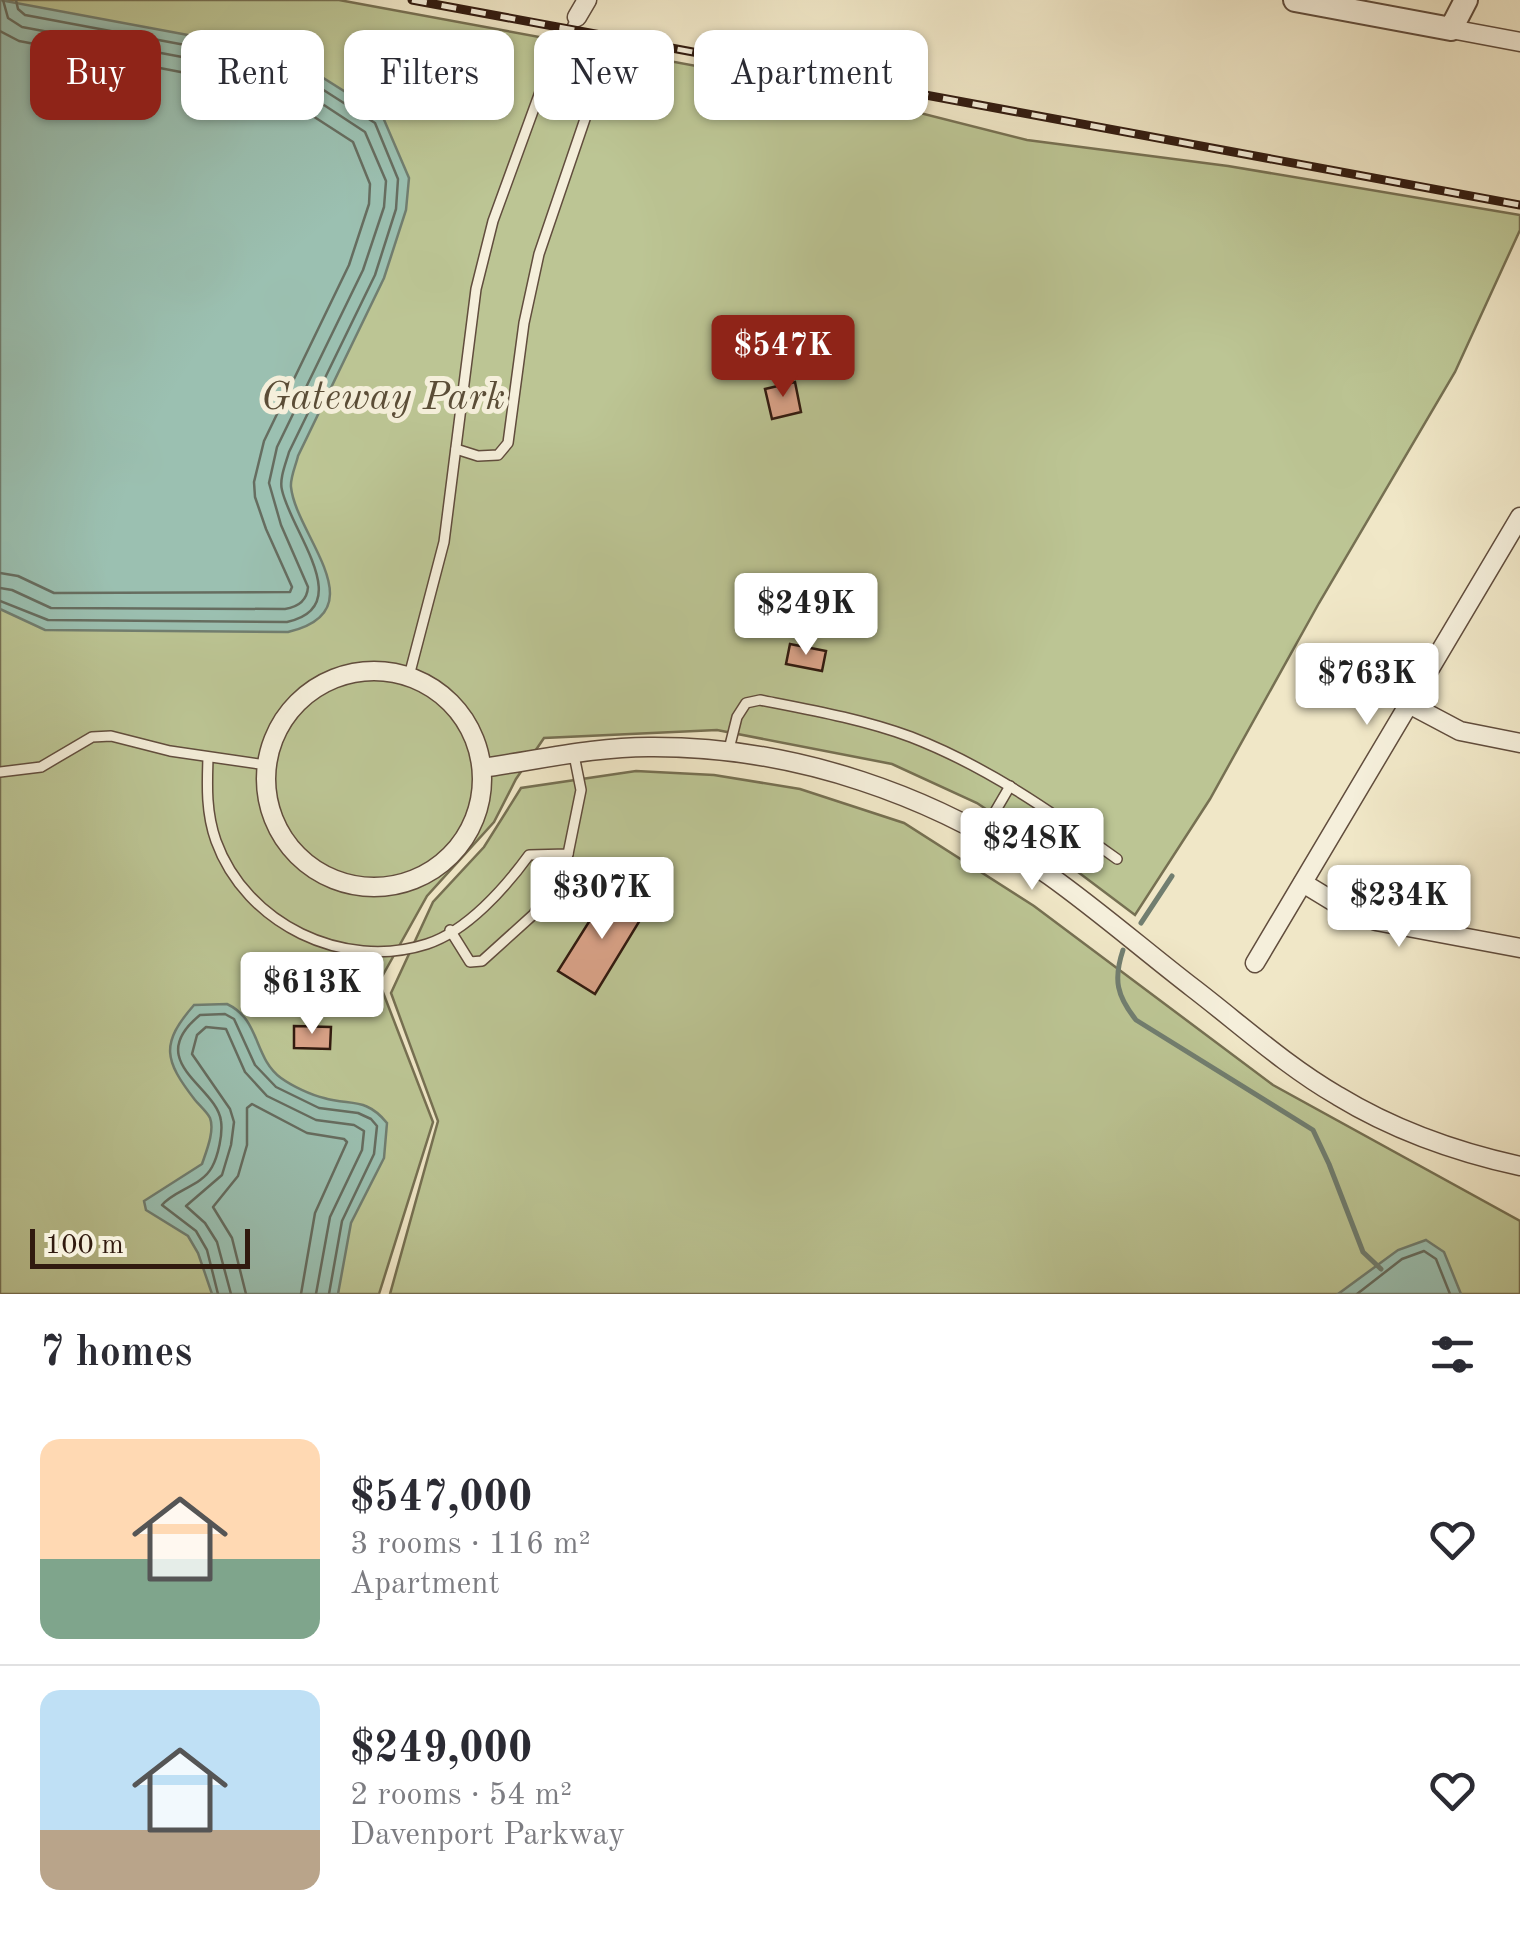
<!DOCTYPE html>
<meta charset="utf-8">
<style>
:root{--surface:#fff;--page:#f2f2f3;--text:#2b2b33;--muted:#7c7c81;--line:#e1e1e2;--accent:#8f2418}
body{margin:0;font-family:"Old Standard TT",serif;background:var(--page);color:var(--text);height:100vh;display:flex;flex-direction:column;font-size:38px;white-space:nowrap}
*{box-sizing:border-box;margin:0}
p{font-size:32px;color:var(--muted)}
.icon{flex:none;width:55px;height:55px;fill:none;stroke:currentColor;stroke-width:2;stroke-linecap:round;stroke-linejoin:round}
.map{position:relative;height:1294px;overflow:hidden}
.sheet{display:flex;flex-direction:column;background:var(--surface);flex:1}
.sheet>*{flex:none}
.banner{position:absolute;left:30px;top:30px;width:1000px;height:90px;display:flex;gap:20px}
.scale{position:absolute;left:30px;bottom:25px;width:220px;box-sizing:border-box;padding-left:10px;border:5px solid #311a0f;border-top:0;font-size:28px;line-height:35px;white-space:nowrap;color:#311a0f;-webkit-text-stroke:8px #f5efdb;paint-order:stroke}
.price{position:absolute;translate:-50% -85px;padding:0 22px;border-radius:10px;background:#fff;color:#222;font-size:32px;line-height:65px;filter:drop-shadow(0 2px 5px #0008)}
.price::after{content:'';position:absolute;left:50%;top:60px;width:30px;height:22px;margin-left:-15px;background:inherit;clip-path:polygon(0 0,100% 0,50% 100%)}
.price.selected{background:var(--accent);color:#fff}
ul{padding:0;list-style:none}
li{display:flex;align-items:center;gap:30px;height:250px;padding:0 40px}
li+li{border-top:2px solid var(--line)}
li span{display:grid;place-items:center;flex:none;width:280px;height:200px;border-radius:20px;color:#555}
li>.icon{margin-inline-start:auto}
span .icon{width:120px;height:120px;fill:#fffc;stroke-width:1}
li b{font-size:42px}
h2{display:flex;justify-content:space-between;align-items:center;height:120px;padding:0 40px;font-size:42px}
.pill{padding:0 35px;border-radius:20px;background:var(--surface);box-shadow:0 2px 8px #0004;font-size:35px;line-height:90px}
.pill.selected{background:var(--accent);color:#fff}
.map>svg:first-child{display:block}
.green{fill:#bcc594;stroke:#767052;stroke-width:2.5}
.water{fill:#9bc0b1;stroke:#717e70;stroke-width:2.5}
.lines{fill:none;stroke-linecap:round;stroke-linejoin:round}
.shore{stroke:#666d60;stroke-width:2.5}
.stream{stroke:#717e70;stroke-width:5}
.building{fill:#daa389;stroke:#311a0f;stroke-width:2.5}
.service-casing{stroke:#614d3d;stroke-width:12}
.minor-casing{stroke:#614d3d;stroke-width:21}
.tertiary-casing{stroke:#614d3d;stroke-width:26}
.service{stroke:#f5efdb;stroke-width:9}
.minor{stroke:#f5efdb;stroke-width:18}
.tertiary{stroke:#f5efdb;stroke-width:22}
.rail-casing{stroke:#311a0f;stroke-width:9}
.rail{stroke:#f5efdb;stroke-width:5;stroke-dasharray:15;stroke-linecap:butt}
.labels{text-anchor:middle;stroke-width:10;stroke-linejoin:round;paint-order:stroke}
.park-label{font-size:40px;font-style:italic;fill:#5b4d37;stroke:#f5efdb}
</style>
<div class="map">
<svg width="1520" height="1294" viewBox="0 0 1520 1294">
<rect width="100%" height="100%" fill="#f0e7c7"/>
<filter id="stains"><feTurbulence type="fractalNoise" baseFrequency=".002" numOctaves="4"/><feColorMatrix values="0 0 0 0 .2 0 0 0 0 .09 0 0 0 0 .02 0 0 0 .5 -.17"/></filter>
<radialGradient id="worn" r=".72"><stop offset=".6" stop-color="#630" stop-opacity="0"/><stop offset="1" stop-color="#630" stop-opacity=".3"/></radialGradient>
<g class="green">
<polygon points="0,0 339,0 837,92 1027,140 1228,166 1520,215 1520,230 1455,372 1319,603 1210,799 1135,915 1070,866 977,803 892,764 717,730 544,738 516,779 494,822 427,896 379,982 433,1122 379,1294 0,1294"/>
<polygon points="636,771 714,775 800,789 904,823 1034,906 1273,1085 1520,1221 1520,1294 390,1294 438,1121 391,993 433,902 484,847 521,788"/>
</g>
<g class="water">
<path d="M 0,0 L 247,46 L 301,64 L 382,115 L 409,178 L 406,210 L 384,278 L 298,456 C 296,465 290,478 291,487 C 296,536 378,611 288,632 L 45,630 L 0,609 Z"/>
<path d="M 227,1004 C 261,1020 253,1057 281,1078 C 292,1086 311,1095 324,1098 C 351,1106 366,1097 387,1123 L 384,1158 L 351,1223 L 338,1294 L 212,1294 L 198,1253 L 188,1236 L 146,1210 L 144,1201 L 202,1164 C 206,1152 215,1131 210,1118 C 207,1112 199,1105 195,1100 C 164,1060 160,1044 194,1005 Z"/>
<polygon points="1426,1240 1444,1252 1461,1294 1338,1294 1398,1250"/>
</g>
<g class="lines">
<g class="shore">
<polyline points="0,31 19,41 238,83 285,98 353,142 370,184 369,204 349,265 264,441 254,482 255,497 266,529 292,587 290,592 54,593 18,576 0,573"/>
<path d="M 0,588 L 12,590 L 51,608 L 285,609 C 298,607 307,601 308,587 L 281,525 L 269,483 L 277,447 L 363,270 L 384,207 L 386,181 L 365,132 L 292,84 L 241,68 L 22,27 L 8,18 L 3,0"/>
<path d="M 0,601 L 48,620 L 287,622 C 357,607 291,532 282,490 C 279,479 286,463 289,452 L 375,275 L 396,209 L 398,179 L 375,123 L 297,73 L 244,56 L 25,15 L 18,9 L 16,0"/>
<path d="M 218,1294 L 207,1250 L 196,1231 L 162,1205 C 174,1190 202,1186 212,1167 C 218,1156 223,1134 221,1121 C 217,1086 142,1062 200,1015 L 225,1014 L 234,1019 L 255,1065 L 276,1087 L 319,1108 L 358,1113 L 371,1119 L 377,1126 L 374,1154 L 342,1221 L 329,1294"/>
<polyline points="231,1294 217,1242 205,1223 186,1206 222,1175 231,1145 234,1122 230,1109 192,1054 197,1035 206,1027 226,1029 245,1072 267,1096 316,1120 354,1125 364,1131 362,1150 330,1217 316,1294"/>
<polyline points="246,1294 232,1238 213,1207 238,1176 247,1145 247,1108 252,1104 307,1133 344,1139 347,1142 315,1213 301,1294"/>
<polyline points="1357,1294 1402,1259 1424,1251 1436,1259 1450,1294"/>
</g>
<g class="stream">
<polyline points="1141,923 1172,876"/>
<path d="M 1123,950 C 1113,980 1117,996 1136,1020 L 1313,1130 L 1329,1164 L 1363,1252 L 1381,1269"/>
</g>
</g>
<g class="building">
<polygon points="795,382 801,412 772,419 765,389"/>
<polygon points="790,644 826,651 822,671 786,664"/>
<polygon points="609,890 645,912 595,994 558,971"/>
<polygon points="294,1026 331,1027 330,1049 294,1048"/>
</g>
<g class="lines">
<defs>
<g id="service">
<path d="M 456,449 L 478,456 L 498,455 L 508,443 L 524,323 L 539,254 L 585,119 C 574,101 560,96 540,92"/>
<polyline points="409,676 444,542 476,289 493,221 540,92 577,17"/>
<path d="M 729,749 L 737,717 L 746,703 L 760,700 C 811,710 862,719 911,737 C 986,766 1052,812 1117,859"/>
<path d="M 208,758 C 207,786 206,813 216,841 C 246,924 343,971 427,944 C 467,931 505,888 529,855 L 568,854 L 581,790 L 574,755"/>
<polyline points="0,772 41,767 92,737 111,736 170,751 266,765"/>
<polyline points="982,834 1010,786"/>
<polyline points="450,930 470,962 482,961 534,914 568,854"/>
</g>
<g id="minor">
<polyline points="577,17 587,0"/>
<polyline points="1451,29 1520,42"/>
<circle cx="374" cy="779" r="108"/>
<polyline points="1409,704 1460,731 1520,743"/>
<path d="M 482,768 C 538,760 598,746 654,747 C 794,747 936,795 1050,876 C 1099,911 1145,951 1193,988 C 1240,1024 1286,1066 1338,1096 C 1394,1130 1456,1152 1520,1166"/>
<polyline points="1303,883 1349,911 1376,921 1520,948"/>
<polyline points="1255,963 1520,517"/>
</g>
<polyline id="tertiary" points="1295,0 1451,29 1466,0"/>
</defs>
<use href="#service" class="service-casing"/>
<use href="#minor" class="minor-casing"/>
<use href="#tertiary" class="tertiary-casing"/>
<use href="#service" class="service"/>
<use href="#minor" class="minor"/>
<use href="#tertiary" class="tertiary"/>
<defs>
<polyline id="rail" points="412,0 1520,205"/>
</defs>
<use href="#rail" class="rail-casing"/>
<use href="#rail" class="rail"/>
</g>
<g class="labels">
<g class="park-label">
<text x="383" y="409">Gateway Park</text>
</g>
</g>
<rect width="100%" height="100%" filter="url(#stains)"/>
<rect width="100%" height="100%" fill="url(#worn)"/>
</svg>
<div class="scale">100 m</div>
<b class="price selected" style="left:783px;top:400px">$547K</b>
<b class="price" style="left:806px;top:658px">$249K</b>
<b class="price" style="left:1367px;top:728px">$763K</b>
<b class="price" style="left:1032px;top:893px">$248K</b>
<b class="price" style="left:602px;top:942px">$307K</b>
<b class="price" style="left:1399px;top:950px">$234K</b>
<b class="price" style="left:312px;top:1037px">$613K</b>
<div class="banner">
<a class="pill selected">Buy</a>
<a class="pill">Rent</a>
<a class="pill">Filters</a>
<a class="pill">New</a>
<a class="pill">Apartment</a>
</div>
</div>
<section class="sheet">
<h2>7 homes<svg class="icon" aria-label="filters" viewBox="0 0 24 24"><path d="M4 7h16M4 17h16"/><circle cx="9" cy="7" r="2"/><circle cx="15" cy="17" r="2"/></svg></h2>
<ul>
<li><span style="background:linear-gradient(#ffd9b3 60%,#7fa58c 0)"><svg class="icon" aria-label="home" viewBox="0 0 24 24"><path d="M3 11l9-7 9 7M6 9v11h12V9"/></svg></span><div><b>$547,000</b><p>3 rooms · 116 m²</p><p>Apartment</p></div><svg class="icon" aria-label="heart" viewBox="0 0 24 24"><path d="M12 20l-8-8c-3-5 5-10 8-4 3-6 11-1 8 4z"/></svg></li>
<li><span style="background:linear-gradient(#bfe0f5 70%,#b9a48a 0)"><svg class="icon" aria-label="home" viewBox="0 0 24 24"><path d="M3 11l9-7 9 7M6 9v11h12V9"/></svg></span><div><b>$249,000</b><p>2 rooms · 54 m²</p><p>Davenport Parkway</p></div><svg class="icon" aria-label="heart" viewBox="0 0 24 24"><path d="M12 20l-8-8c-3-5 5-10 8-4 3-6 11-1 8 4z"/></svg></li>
</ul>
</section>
